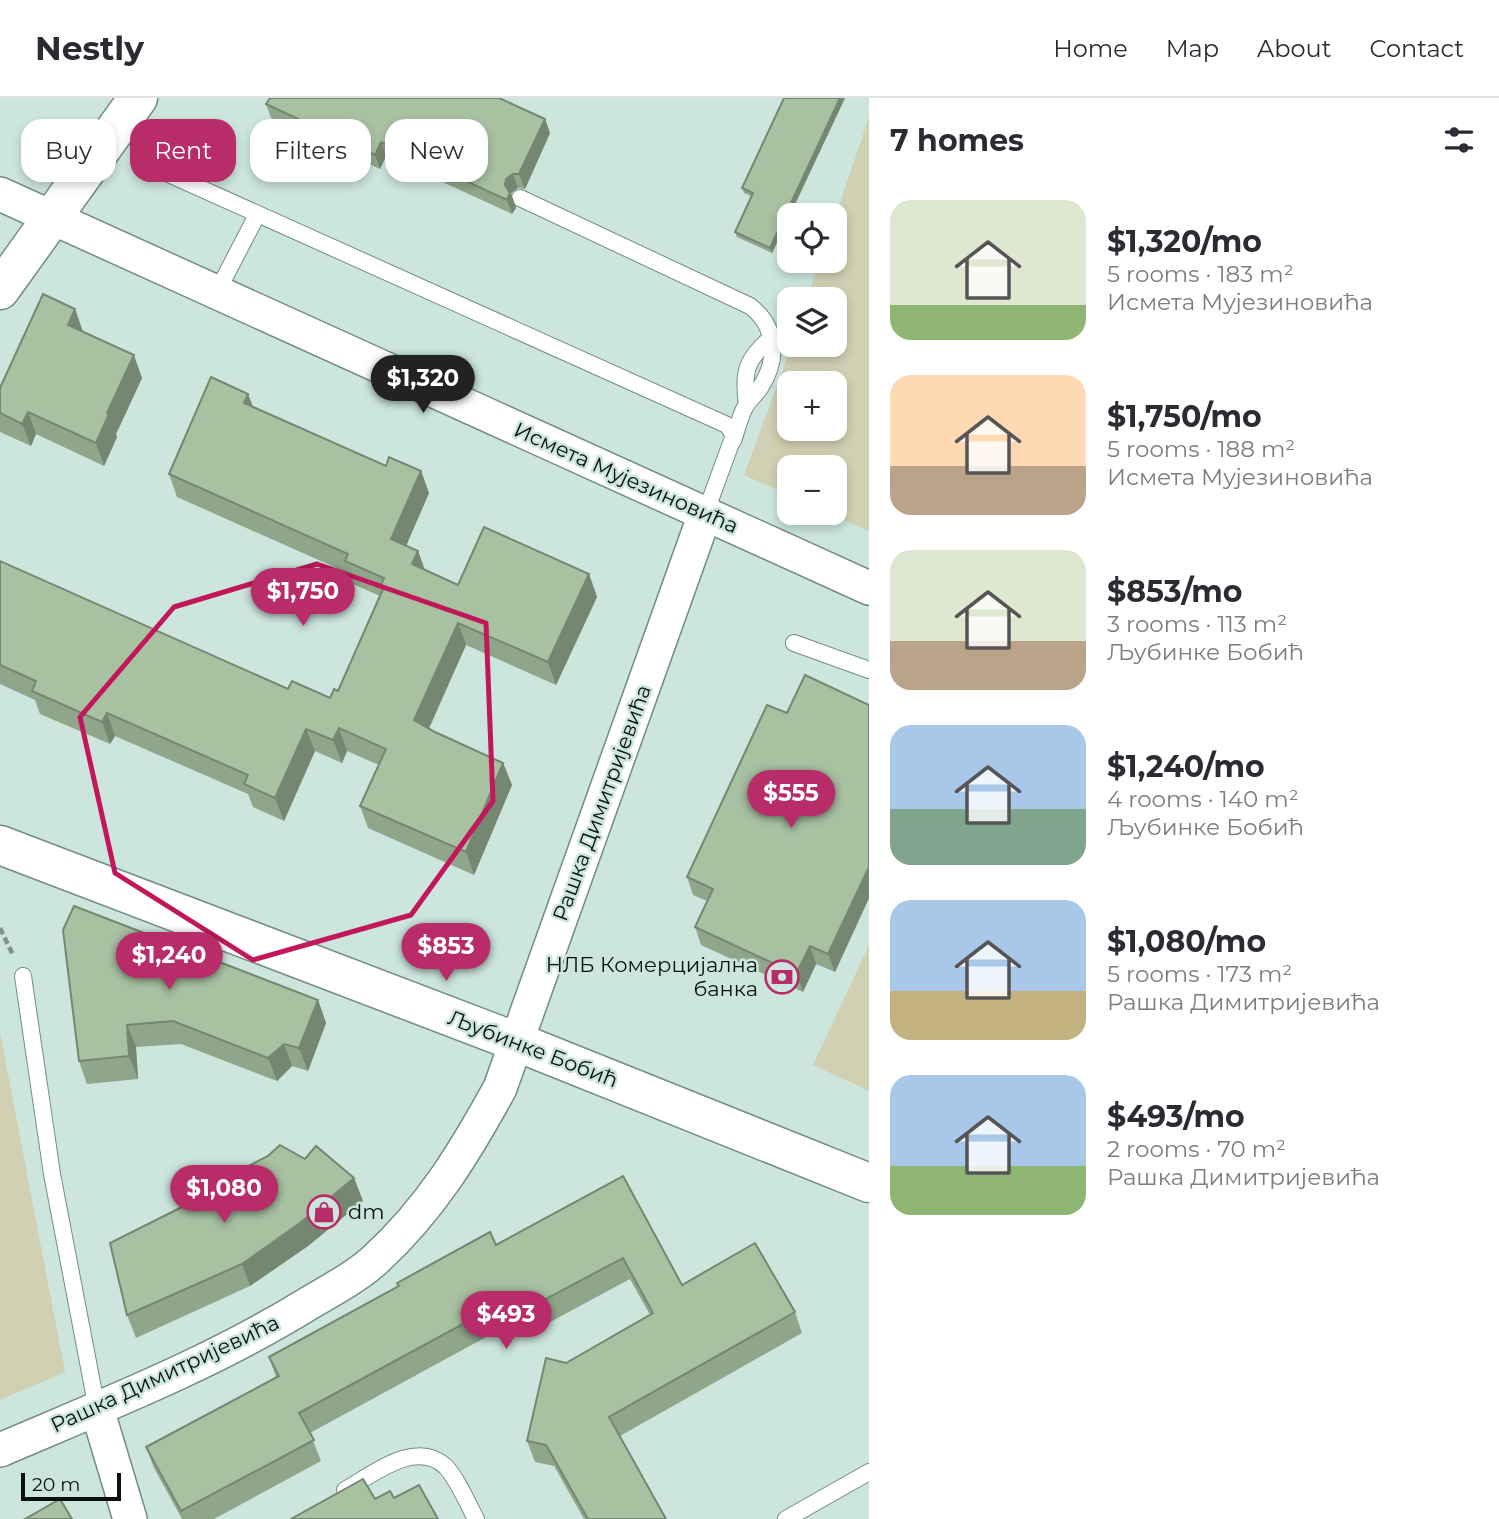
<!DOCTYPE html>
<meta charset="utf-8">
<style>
:root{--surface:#fff;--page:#f2f2f3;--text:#2b2b33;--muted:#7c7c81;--line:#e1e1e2;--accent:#b82d69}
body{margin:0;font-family:Montserrat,sans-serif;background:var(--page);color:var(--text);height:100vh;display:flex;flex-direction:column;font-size:26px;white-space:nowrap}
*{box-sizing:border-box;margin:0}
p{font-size:23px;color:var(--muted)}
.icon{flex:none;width:38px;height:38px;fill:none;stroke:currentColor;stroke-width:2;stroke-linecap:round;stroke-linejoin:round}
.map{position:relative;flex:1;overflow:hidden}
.details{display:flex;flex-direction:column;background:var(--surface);width:630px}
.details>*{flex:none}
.top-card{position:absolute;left:21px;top:21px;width:665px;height:63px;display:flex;gap:14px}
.fabs{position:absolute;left:777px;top:105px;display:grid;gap:14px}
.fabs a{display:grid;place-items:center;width:70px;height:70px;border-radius:14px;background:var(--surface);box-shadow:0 4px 10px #0003;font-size:35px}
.scale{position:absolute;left:21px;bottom:18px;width:100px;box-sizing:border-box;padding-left:7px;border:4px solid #09120f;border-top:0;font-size:19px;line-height:24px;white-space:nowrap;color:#09120f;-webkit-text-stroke:5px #cce6dd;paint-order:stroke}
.price{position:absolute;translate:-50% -60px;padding:0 16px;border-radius:24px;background:var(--accent);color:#fff;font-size:23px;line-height:46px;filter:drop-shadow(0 2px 4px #0008)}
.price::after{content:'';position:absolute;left:50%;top:42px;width:21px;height:16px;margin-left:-10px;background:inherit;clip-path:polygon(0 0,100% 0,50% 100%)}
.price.on{background:#222;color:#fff}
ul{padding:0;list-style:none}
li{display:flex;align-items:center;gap:21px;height:175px;padding:0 21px}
li span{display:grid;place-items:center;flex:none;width:196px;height:140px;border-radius:21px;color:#555}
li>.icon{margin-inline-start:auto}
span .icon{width:84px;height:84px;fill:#fffc;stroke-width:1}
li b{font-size:30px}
h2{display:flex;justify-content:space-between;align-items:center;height:84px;padding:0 21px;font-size:30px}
.tag{padding:0 24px;border-radius:21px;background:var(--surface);box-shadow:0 4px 10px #0003;font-size:24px;line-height:63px}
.tag.on{background:var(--accent);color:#fff}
header{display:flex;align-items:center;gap:42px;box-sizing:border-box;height:98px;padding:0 35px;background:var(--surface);border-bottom:2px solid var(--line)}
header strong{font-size:33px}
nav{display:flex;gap:38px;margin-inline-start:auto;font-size:24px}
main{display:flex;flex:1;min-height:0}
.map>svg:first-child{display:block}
.green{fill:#d2d0b3;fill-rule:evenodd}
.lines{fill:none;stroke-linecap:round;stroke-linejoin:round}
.lane-casing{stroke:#738c84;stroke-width:18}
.street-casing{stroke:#738c84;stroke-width:36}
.secondary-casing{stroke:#738c84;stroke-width:41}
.path{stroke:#7f938c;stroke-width:4.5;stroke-dasharray:7 3.5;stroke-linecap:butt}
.lane{stroke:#fff;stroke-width:16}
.street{stroke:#fff;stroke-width:33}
.secondary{stroke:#fff;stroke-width:38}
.wall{fill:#90a68a}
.shaded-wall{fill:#768771}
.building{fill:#a8c1a1;stroke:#768771;stroke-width:2}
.marked{fill:none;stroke:#c2185b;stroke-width:5;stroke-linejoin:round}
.labels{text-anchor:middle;stroke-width:5;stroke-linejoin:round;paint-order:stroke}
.street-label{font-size:21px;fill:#09120f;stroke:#cce6dd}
.poi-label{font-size:21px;fill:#09120f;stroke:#cce6dd;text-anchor:end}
</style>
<header>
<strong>Nestly</strong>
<nav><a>Home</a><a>Map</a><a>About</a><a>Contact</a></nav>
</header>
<main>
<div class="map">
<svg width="869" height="1421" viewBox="0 0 869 1421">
<rect width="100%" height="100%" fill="#cce6dd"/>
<g class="green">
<path d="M 869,19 L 869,433 L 828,415 L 835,415 L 835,369 L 789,369 L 789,397 L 744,377 L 792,247 L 835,247 L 835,201 L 807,201 L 820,163 L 835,163 L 835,120 ZM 789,285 L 835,285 L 835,331 L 789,331 Z"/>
<polygon points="869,847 869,993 813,967"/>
<polygon points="0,934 65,1274 0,1302"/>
</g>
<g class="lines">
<defs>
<g id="lane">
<polyline points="151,68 727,327 734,337 705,416"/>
<path d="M 520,100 L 750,208 C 777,229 779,261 760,290 C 756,296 750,301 746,307 C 740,318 737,331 733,343"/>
<polyline points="217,194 257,117"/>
<path d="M 747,306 C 742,273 747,260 773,238"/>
<polyline points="794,545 869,572"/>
<polyline points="23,878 52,1076 97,1311"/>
<path d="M 345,1392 C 372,1377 415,1341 445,1368 C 457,1380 468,1406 476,1421"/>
<polyline points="786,1421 869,1374"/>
</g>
<g id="street">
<polyline points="0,96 869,490"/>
<polyline points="97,1311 130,1421"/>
<path d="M 0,1352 C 103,1308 210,1266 306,1207 C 329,1193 357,1179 377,1160 C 431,1110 465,1054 500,990 L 705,416"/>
</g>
<g id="secondary">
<polyline points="0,192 138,0"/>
<polyline points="0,747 517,944 869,1085"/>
</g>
</defs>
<use href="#lane" class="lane-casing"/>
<use href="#street" class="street-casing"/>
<use href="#secondary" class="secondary-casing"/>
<polyline class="path" points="0,830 13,857"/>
<use href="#lane" class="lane"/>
<use href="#street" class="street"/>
<use href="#secondary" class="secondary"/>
</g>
<g class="wall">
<polygon points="845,0 772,155 737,139 735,134 751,98 744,95 742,90"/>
<polygon points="266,6 545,21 550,35 525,91 518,90 511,95 516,110 512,116 386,58 380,71 271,20"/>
<polygon points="75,211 83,234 142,280 116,336 117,339 104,368 36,336 31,348 0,334 0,290"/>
<polygon points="248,296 253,308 386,368 421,373 429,395 406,448 418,453 425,472 458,487 589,476 597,499 556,587 466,547 429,631 503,665 512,687 474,777 368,730 360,708 379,667 347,653 342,665 315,653 284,723 253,709 248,696 115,638 110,646 40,616 35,602 0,586 0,463 288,591 330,600 338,593 380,498 353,486 350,476 177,399 169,376"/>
<polygon points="869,607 869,800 835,874 816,866 803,894 701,847 695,829 707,803 693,797 687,779 787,615"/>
<polygon points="63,832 318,902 326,925 308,973 292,968 277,983 181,946 136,949 138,981 87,986 79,963"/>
<polygon points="305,1061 354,1080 363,1103 308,1148 250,1188 136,1240 127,1217 185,1108 183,1102"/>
<polygon points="623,1078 682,1187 795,1214 802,1235 620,1338 666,1421 584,1421 554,1368 535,1364 527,1343 566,1265 650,1217 630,1181 539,1230 530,1215 310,1335 321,1363 214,1421 182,1421 154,1370 146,1349 276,1279 269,1259 496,1147"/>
</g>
<g class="shaded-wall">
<polygon points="840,0 845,0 772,155 770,150"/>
<polygon points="545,21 550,35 525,91 519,76"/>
<polygon points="381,44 386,58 380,71 375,57"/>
<polygon points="513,76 518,90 511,95 516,110 512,116 507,102 505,87 506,81"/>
<polygon points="75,211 83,234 68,227"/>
<polygon points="134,257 142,280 116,336 117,339 104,368 96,345 107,315"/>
<polygon points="248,296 256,319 244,305"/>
<polygon points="28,314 36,336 31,348 22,326"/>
<polygon points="421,373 429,395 399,464 391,441"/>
<polygon points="418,453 426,476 412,466"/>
<polygon points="589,476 597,499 556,587 548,564"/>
<polygon points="458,525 466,547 422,645 414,622"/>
<polygon points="107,615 115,638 110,646 102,624"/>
<polygon points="339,630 347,653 342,665 333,642"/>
<polygon points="306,631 315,653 284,723 275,700"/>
<polygon points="503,665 512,687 474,777 466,754"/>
<polygon points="869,769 869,800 835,874 828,856"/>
<polygon points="810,848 816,866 803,894 796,876"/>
<polygon points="318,902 326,925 308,973 299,950"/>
<polygon points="127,927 136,949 138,981 129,958"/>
<polygon points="284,946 292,968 277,983 268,960"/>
<polygon points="354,1080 363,1103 308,1148 250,1188 242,1166"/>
</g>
<g class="building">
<polygon points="270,0 499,0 545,21 519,76 513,76 506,81 505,87 510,95 507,102 381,44 375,57 266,6"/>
<polygon points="784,0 840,0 770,150 735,134 753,95 742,90"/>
<polygon points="43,196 75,211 68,227 134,257 107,315 109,316 96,345 28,314 22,326 0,315 0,290"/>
<polygon points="211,279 248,296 244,305 386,368 389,359 421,373 391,441 418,453 412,466 458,487 484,429 589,476 548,564 458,525 414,622 435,634 503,665 466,754 360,708 386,651 339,630 333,642 306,631 275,700 244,686 248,677 107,615 102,624 32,593 36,583 0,567 0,463 288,591 292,583 330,600 334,591 338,593 383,491 380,489 384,480 345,463 348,456 169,376"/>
<polygon points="805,577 869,607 869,769 828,856 810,848 796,876 695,829 713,791 687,779 767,607 787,615"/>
<polygon points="74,808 318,902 299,950 284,946 268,960 173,923 127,927 129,958 79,963 63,832"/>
<polygon points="280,1047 305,1061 316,1048 354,1080 300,1125 242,1166 127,1217 110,1145 186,1107 183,1102 268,1058"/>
<polygon points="623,1078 682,1187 755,1145 795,1214 609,1319 666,1421 588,1421 546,1347 527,1343 546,1260 566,1265 653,1215 623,1160 531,1209 522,1194 299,1315 314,1342 181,1413 146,1349 279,1278 269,1259 399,1188 397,1185 490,1134 496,1147"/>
<polygon points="363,1381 375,1401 390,1393 394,1400 419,1387 438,1421 291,1421"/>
<polygon points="60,1401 72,1421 25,1421"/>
</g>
<path class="marked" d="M 317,466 L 486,525 L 493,703 L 411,817 L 253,862 L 115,775 L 80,619 L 174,509 Z"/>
<defs>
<symbol id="bank-ring" viewBox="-11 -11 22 22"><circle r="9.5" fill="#cce6dd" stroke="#b82d69" stroke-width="1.5"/><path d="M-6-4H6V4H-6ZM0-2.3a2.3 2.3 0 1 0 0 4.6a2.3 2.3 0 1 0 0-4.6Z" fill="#b82d69"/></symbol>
<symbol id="shop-ring" viewBox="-11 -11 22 22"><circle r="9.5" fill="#cce6dd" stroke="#b82d69" stroke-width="1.5"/><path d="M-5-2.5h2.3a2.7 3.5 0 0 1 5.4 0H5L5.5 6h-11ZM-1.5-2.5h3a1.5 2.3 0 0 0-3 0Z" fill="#b82d69"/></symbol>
</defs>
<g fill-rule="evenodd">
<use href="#bank-ring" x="763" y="860" width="38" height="38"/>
<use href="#shop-ring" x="305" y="1095" width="38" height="38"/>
</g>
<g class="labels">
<g class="street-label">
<text transform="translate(626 380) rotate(24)" y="7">Исмета Мујезиновића</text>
<text transform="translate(602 705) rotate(-70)" y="7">Рашка Димитријевића</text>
<text transform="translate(533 951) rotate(21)" y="7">Љубинке Бобић</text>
<text transform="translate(165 1276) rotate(-25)" y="7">Рашка Димитријевића</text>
</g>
<g class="poi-label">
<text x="758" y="874">НЛБ Комерцијална<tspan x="758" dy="24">банка</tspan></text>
<text x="348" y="1121" text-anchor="start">dm</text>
</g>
</g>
</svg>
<div class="fabs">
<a><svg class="icon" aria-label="locate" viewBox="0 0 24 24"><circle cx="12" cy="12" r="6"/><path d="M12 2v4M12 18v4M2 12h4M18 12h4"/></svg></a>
<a><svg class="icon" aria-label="layers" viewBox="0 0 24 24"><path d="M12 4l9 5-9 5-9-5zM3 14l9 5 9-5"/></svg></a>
<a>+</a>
<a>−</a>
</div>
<div class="scale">20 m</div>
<b class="price on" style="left:423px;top:317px">$1,320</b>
<b class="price" style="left:303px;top:530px">$1,750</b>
<b class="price" style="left:791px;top:732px">$555</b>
<b class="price" style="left:446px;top:885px">$853</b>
<b class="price" style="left:169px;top:894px">$1,240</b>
<b class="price" style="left:224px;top:1127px">$1,080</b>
<b class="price" style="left:506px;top:1253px">$493</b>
<div class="top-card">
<a class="tag">Buy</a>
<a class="tag on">Rent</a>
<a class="tag">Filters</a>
<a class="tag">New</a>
</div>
</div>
<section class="details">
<h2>7 homes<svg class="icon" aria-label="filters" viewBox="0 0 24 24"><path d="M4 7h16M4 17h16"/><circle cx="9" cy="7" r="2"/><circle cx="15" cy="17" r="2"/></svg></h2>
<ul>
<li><span style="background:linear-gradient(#dfe7d0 75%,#8fb573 0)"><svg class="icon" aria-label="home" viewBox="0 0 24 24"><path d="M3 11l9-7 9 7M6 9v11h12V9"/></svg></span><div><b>$1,320/mo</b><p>5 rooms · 183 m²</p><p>Исмета Мујезиновића</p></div></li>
<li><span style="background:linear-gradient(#ffd9b3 65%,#b9a48a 0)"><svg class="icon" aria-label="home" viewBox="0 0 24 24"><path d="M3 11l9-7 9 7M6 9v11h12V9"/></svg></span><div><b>$1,750/mo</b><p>5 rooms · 188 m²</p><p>Исмета Мујезиновића</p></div></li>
<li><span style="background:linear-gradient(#dfe7d0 65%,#b9a48a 0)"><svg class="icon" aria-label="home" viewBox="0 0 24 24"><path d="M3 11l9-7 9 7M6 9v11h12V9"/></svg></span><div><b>$853/mo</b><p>3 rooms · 113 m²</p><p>Љубинке Бобић</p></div></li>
<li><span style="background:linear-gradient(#a9c7e8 60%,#7fa58c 0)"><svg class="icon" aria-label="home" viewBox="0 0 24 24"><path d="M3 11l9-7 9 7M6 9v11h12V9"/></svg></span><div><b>$1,240/mo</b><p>4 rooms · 140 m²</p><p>Љубинке Бобић</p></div></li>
<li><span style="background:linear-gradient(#a9c7e8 65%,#c2b280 0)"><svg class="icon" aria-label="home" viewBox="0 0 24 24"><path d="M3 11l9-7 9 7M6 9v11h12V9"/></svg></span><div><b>$1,080/mo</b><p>5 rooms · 173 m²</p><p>Рашка Димитријевића</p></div></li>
<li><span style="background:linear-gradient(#a9c7e8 65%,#8fb573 0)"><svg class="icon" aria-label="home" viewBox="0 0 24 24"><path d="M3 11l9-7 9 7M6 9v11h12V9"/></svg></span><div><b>$493/mo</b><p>2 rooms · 70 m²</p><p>Рашка Димитријевића</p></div></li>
</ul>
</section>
</main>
